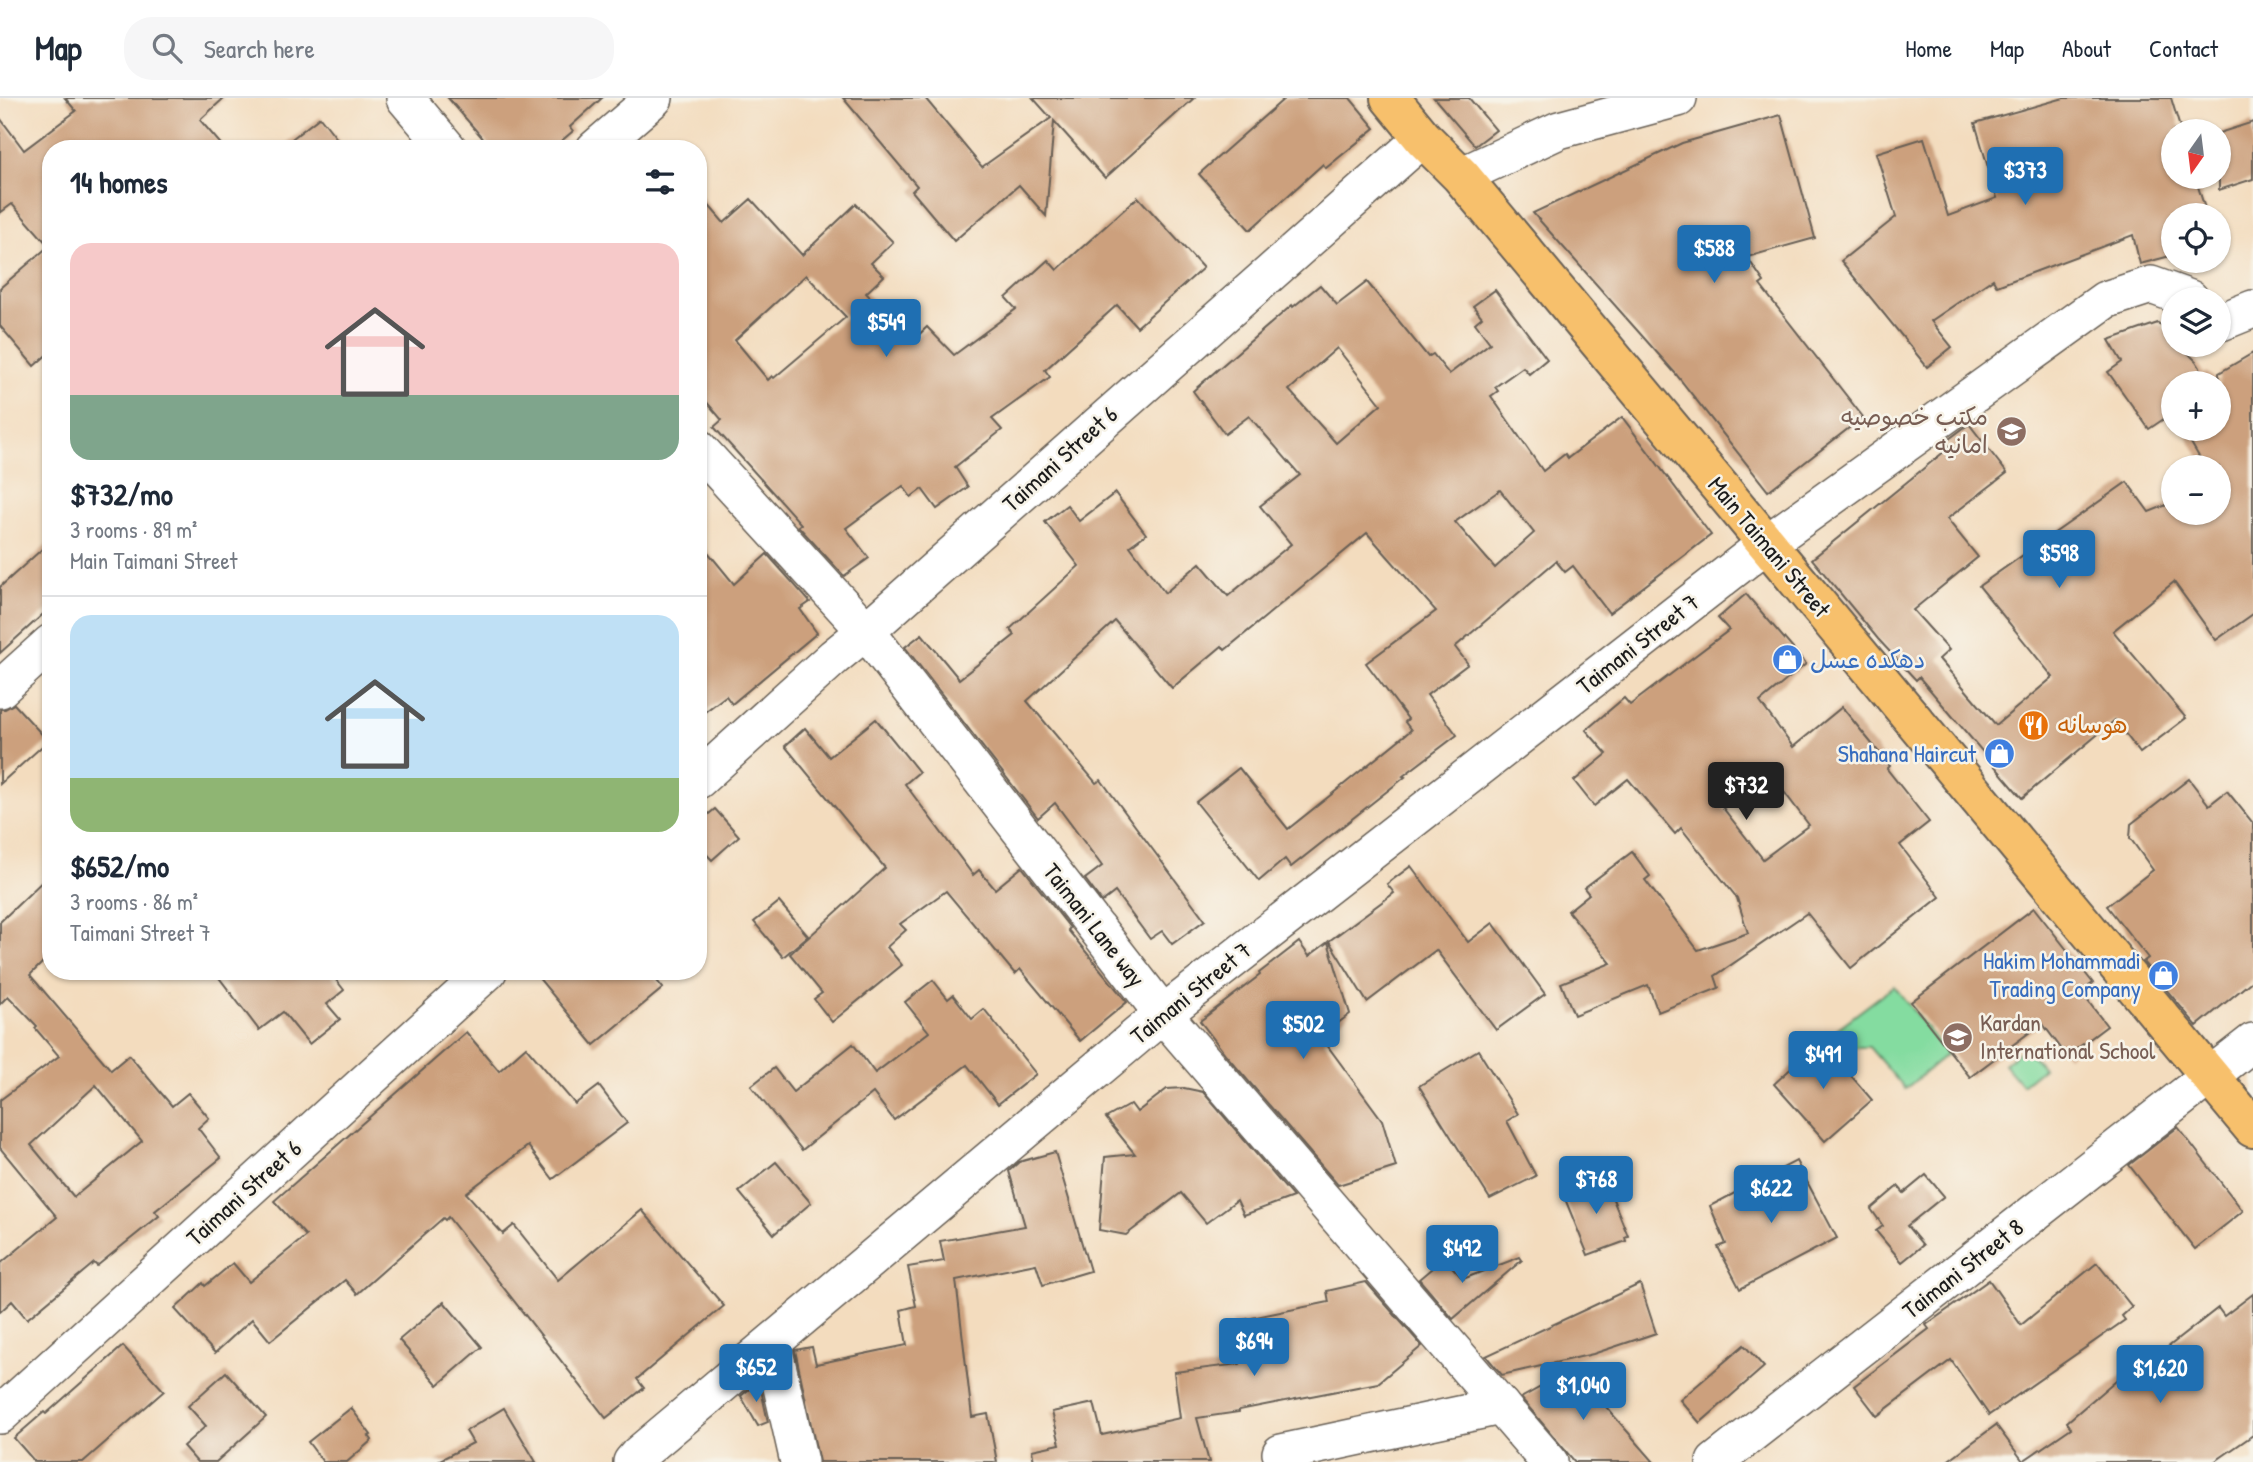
<!DOCTYPE html>
<meta charset="utf-8">
<style>
:root{--surface:#fff;--page:#f6f6f7;--text:#1f2937;--muted:#747a83;--line:#e0e1e3;--accent:#1f6fb2}
body{margin:0;font-family:"Patrick Hand","Playpen Sans Arabic",sans-serif;background:var(--page);color:var(--text);height:100vh;display:flex;flex-direction:column;font-size:26px;white-space:nowrap}
*{box-sizing:border-box;margin:0}
p{font-size:23px;color:var(--muted)}
.icon{flex:none;width:38px;height:38px;fill:none;stroke:currentColor;stroke-width:2;stroke-linecap:round;stroke-linejoin:round}
.map{position:relative;flex:1;overflow:hidden}
.side{position:absolute;left:42px;top:42px;width:665px;height:840px;display:flex;flex-direction:column;background:var(--surface);border-radius:28px;box-shadow:0 2px 5px #0004}
.side>*{flex:none}
.needle{width:46px;rotate:194deg}
.controls{position:absolute;left:2161px;top:21px;display:grid;gap:14px}
.controls a{display:grid;place-items:center;width:70px;height:70px;border-radius:50%;background:var(--surface);box-shadow:0 2px 5px #0004;font-size:35px}
.price{position:absolute;translate:-50% -60px;padding:0 16px;border-radius:7px;background:var(--accent);color:#fff;font-size:23px;line-height:46px;filter:drop-shadow(0 2px 4px #0008)}
.price::after{content:'';position:absolute;left:50%;top:42px;width:21px;height:16px;margin-left:-10px;background:inherit;clip-path:polygon(0 0,100% 0,50% 100%)}
.price.selected{background:#222;color:#fff}
ul{padding:0;list-style:none}
li{display:grid;align-content:center;gap:14px;height:371px;padding:0 28px}
li+li{border-top:2px solid var(--line)}
li span{display:grid;place-items:center;height:217px;border-radius:21px;color:#555}
li>.icon{margin-inline-start:auto}
span .icon{width:126px;height:126px;fill:#fffc;stroke-width:1}
li b{font-size:30px}
h2{display:flex;justify-content:space-between;align-items:center;height:84px;padding:0 28px;font-size:30px}
header{display:flex;align-items:center;gap:42px;box-sizing:border-box;height:98px;padding:0 35px;background:var(--surface);border-bottom:2px solid var(--line)}
header strong{font-size:33px}
nav{display:flex;gap:38px;margin-inline-start:auto;font-size:24px}
.search{width:490px;height:63px;background:var(--page);display:flex;align-items:center;gap:18px;box-sizing:border-box;padding:0 24px;border-radius:28px;color:var(--muted);font-size:26px}
.map>svg:first-child{display:block}
.green{fill:#84dca0;stroke:#507c5e;stroke-width:2}
.building{fill:#cca07d;fill-rule:evenodd}
.lines{fill:none;stroke-linecap:round;stroke-linejoin:round}
.minor-casing{stroke:#675f55;stroke-width:40}
.major-casing{stroke:#675f55;stroke-width:42}
.minor{stroke:#fff;stroke-width:37}
.major{stroke:#f7c06c;stroke-width:38}
.labels{text-anchor:middle;stroke-width:5;stroke-linejoin:round;paint-order:stroke}
.education-label{font-size:24px;fill:#785e54;stroke:#f7f3e8;text-anchor:end}
.street-label{font-size:24px;fill:#1c1c1c;stroke:#f7f3e8}
.shop-label{font-size:24px;fill:#366cbe;stroke:#f7f3e8;text-anchor:end}
.food-label{font-size:24px;fill:#c56008;stroke:#f7f3e8;text-anchor:start}
</style>
<header>
<strong>Map</strong>
<div class="search"><svg class="icon" aria-label="search" viewBox="0 0 24 24"><circle cx="10" cy="10" r="6"/><path d="M15 15l6 6"/></svg>Search here</div>
<nav><a>Home</a><a>Map</a><a>About</a><a>Contact</a></nav>
</header>
<div class="map">
<svg width="2253" height="1364" viewBox="0 0 2253 1364">
<rect width="100%" height="100%" fill="#f7f3e8"/>
<filter id="ink" filterUnits="userSpaceOnUse"><feTurbulence type="fractalNoise" baseFrequency=".0143" numOctaves="2"/><feDisplacementMap in="SourceGraphic" scale="14" xChannelSelector="R" yChannelSelector="G"/><feConvolveMatrix kernelMatrix="1 2 1 2 8 2 1 2 1" color-interpolation-filters="sRGB"/></filter>
<filter id="wash" filterUnits="userSpaceOnUse"><feTurbulence type="fractalNoise" baseFrequency=".00686" numOctaves="4" result="noise"/><feDisplacementMap in="SourceGraphic" scale="28" xChannelSelector="R" yChannelSelector="G"/><feGaussianBlur stdDeviation="1.57" result="paint"/><feColorMatrix in="noise" values="0 0 0 0 0 0 0 0 0 0 0 0 0 0 0 0 0 1.4 0 .05"/><feComposite in="paint" operator="in"/></filter>
<g filter="url(#wash)">
<rect width="100%" height="100%" fill="#f3dcbe"/>
<g class="green">
<polygon points="1894,888 1947,956 1905,991 1869,949 1852,949 1837,931"/>
<polygon points="2025,949 2043,970 2022,987 2004,966"/>
</g>
<g id="blocks">
<g class="building">
<polygon points="65,0 224,0 200,22 225,51 51,51 51,253 34,268 0,228 0,190 49,148 12,106 0,115 0,20 24,52 76,13"/>
<polygon points="448,0 602,0 570,29 573,33 552,51 492,51"/>
<polygon points="843,0 925,0 982,69 1051,20 1033,0 1194,0 1105,80 1054,23 1046,118 1019,87 954,143 912,93 917,88"/>
<polygon points="1285,0 1350,0 1375,30 1326,70 1323,66 1250,132 1199,76"/>
<polygon points="1434,0 1469,0 1496,32 1475,48"/>
<polygon points="2064,0 2171,0 2181,33 2174,33 2174,79 2195,79 2207,117 2174,117 2174,157 2140,166 2133,137 1997,188 1993,181 1931,223 1952,249 1927,269 1841,163 1896,119 1876,55 1924,40 1948,118 1997,100 1975,25"/>
<polygon points="1781,17 1815,140 1747,159 1764,184 1760,187 1863,319 1768,393 1675,275 1533,115 1682,45"/>
<polygon points="320,19 345,51 279,51"/>
<polygon points="2253,24 2253,81 2219,92 2219,35"/>
<path d="M 698,95 L 724,125 L 751,101 L 802,157 L 856,106 L 893,144 L 871,165 L 884,178 L 866,195 L 912,243 L 927,229 L 954,257 L 1016,211 L 1006,200 L 1048,162 L 1057,172 L 1138,99 L 1203,170 L 1137,229 L 1117,207 L 1045,272 L 1050,279 L 992,321 L 1002,332 L 955,369 L 968,389 L 937,411 L 922,391 L 911,399 L 903,388 L 846,430 L 869,460 L 844,478 L 798,428 L 801,426 L 714,329 L 722,322 L 698,294 ZM 806,177 L 846,219 L 774,280 L 772,278 L 768,282 L 735,242 Z"/>
<path d="M 1367,184 L 1428,259 L 1433,256 L 1449,276 L 1490,245 L 1475,225 L 1482,219 L 1473,208 L 1495,192 L 1547,261 L 1529,276 L 1523,269 L 1495,289 L 1498,293 L 1491,298 L 1543,373 L 1565,356 L 1568,360 L 1622,319 L 1711,437 L 1609,515 L 1573,468 L 1565,474 L 1556,463 L 1455,549 L 1468,566 L 1427,597 L 1457,637 L 1403,678 L 1405,679 L 1291,769 L 1285,761 L 1259,783 L 1196,704 L 1239,670 L 1288,731 L 1337,692 L 1411,632 L 1405,624 L 1408,621 L 1366,565 L 1436,513 L 1367,435 L 1225,552 L 1222,548 L 1172,590 L 1115,523 L 1027,603 L 1096,685 L 1101,682 L 1205,822 L 1172,846 L 1162,833 L 1150,841 L 1115,794 L 1102,804 L 1085,781 L 1102,768 L 1055,705 L 1038,720 L 905,549 L 922,536 L 959,581 L 1015,537 L 1010,531 L 1079,468 L 1045,424 L 1067,407 L 1079,423 L 1115,395 L 1146,436 L 1130,448 L 1165,495 L 1200,465 L 1228,498 L 1291,446 L 1260,408 L 1300,377 L 1249,318 L 1225,336 L 1193,293 L 1292,207 L 1293,209 L 1320,187 L 1337,207 ZM 1337,250 L 1381,306 L 1336,345 L 1289,292 ZM 1500,392 L 1534,435 L 1495,470 L 1455,424 Z"/>
<polygon points="2158,225 2174,240 2174,247 2180,247 2196,263 2204,276 2207,274 2219,285 2174,285 2174,314 2149,331 2108,274 2122,264 2109,242"/>
<polygon points="2253,255 2253,516 2216,542 2174,484 2113,533 2186,620 2140,655 2115,622 2022,700 1919,579 1916,582 1878,541 1812,461 1950,349 1945,344 1969,326 2007,375 1947,421 1978,459 1913,512 1949,552 1939,561 1996,627 2053,579 1979,488 2127,384 2149,414 2174,404 2174,415 2219,415 2219,369 2205,369 2183,331 2219,331 2219,275"/>
<polygon points="698,442 734,486 767,456 810,504 800,511 817,535 732,606 726,598 698,619"/>
<polygon points="51,443 51,509 0,555 0,489"/>
<path d="M 1746,496 L 1806,566 L 1760,604 L 1793,649 L 1842,609 L 1890,668 L 1887,671 L 1929,724 L 1900,747 L 1940,799 L 1851,870 L 1807,815 L 1715,878 L 1719,890 L 1658,914 L 1648,887 L 1574,917 L 1561,885 L 1611,865 L 1568,813 L 1589,796 L 1584,790 L 1632,754 L 1650,778 L 1645,782 L 1698,852 L 1748,835 L 1737,800 L 1681,730 L 1675,736 L 1628,681 L 1594,708 L 1574,683 L 1607,656 L 1586,632 L 1624,600 L 1630,607 L 1729,532 L 1718,520 ZM 1770,675 L 1809,727 L 1763,761 L 1723,710 Z"/>
<polygon points="14,606 48,643 0,686 0,611 5,611"/>
<polygon points="876,621 919,674 905,686 973,777 979,772 995,791 1022,769 1070,830 1068,832 1127,904 1080,943 1020,871 1015,876 946,793 900,826 906,832 887,849 902,867 832,924 814,901 822,895 790,856 885,770 785,648 805,630 829,659"/>
<polygon points="2189,681 2209,707 2227,693 2253,725 2253,882 2197,928 2143,864 2148,860 2107,808 2153,772 2130,740 2131,726"/>
<polygon points="715,711 739,738 712,762 698,747 698,725"/>
<polygon points="1411,768 1468,844 1493,825 1545,896 1496,932 1436,852 1367,904 1329,843 1394,795 1387,786"/>
<path d="M 51,775 L 51,856 L 30,877 L 111,972 L 129,957 L 172,1008 L 188,995 L 209,1020 L 198,1030 L 221,1060 L 155,1113 L 159,1118 L 97,1168 L 94,1165 L 27,1221 L 12,1203 L 0,1214 L 0,1166 L 57,1119 L 0,1050 L 0,1002 L 59,958 L 35,930 L 37,928 L 8,898 L 0,906 L 0,824 ZM 96,987 L 142,1043 L 74,1099 L 31,1047 Z"/>
<polygon points="779,804 808,838 783,859 754,824"/>
<polygon points="2034,810 2093,885 2081,894 2107,928 2067,958 2042,925 1970,979 1911,904"/>
<polygon points="1299,844 1309,858 1328,844 1350,916 1329,932 1332,937 1324,943 1382,1022 1396,1069 1338,1087 1226,957 1200,923 1260,877 1259,875"/>
<polygon points="214,873 329,873 344,892 327,906 340,921 309,946 283,914 259,932"/>
<polygon points="533,873 649,873 663,890 594,947"/>
<polygon points="933,882 948,901 953,897 972,921 984,911 1036,976 998,1006 967,967 894,1022 873,995 802,1052 751,988 774,970 793,994 853,946 875,975 929,934 905,904"/>
<polygon points="466,934 499,973 526,949 575,1006 599,988 627,1025 553,1081 528,1048 466,1095 503,1136 514,1127 558,1182 642,1112 724,1208 637,1281 644,1290 606,1320 448,1119 445,1122 443,1120 357,1196 345,1182 270,1243 252,1221 215,1255 175,1211 203,1185 205,1188 233,1165 249,1184 306,1138 274,1103"/>
<polygon points="1821,943 1872,1002 1825,1043 1774,986"/>
<polygon points="1478,952 1518,1016 1507,1023 1536,1078 1490,1101 1419,988"/>
<polygon points="1184,990 1203,994 1293,1099 1244,1117 1237,1102 1206,1125 1181,1095 1126,1137 1099,1132 1105,1059 1135,1056 1106,1020 1131,1006 1137,1014 1167,991"/>
<polygon points="2178,1029 2243,1113 2195,1151 2129,1067"/>
<polygon points="1055,1054 1090,1173 1043,1187 1036,1166 956,1182 972,1319 988,1316 997,1364 819,1364 795,1252 812,1249 816,1266 907,1247 901,1212 916,1208 908,1169 944,1163 940,1143 1025,1128 1009,1073 1019,1064"/>
<polygon points="1796,1063 1837,1140 1740,1191 1718,1149 1726,1146 1710,1108"/>
<polygon points="776,1064 811,1105 774,1136 739,1094"/>
<polygon points="1926,1077 1944,1098 1907,1128 1923,1147 1902,1164 1876,1133 1883,1128 1871,1111 1898,1088 1904,1095"/>
<polygon points="1604,1079 1628,1138 1625,1139 1626,1143 1588,1157 1563,1096"/>
<polygon points="1520,1159 1522,1162 1453,1221 1419,1181 1444,1160 1463,1181"/>
<polygon points="2097,1165 2132,1209 2122,1218 2125,1222 1989,1317 1951,1262 1877,1318 1854,1288 1929,1231 1926,1227 1989,1182 2021,1227"/>
<polygon points="1366,1184 1422,1248 1378,1285 1239,1312 1239,1314 1197,1320 1209,1364 1034,1364 1032,1352 1060,1346 1052,1314 1094,1305 1102,1337 1180,1320 1174,1274 1240,1266 1232,1224 1329,1204 1327,1193"/>
<polygon points="1640,1186 1656,1235 1593,1256 1502,1277 1486,1258"/>
<polygon points="2253,1196 2253,1337 2214,1364 1946,1364 1996,1327 2023,1363 2071,1330 2067,1324 2150,1253 2154,1260 2218,1210 2224,1218"/>
<polygon points="444,1204 482,1249 438,1287 399,1242"/>
<polygon points="1744,1247 1764,1269 1700,1325 1680,1302"/>
<polygon points="123,1248 164,1293 83,1364 35,1364 14,1340 44,1314 46,1316"/>
<polygon points="1573,1271 1654,1364 1575,1364 1521,1300"/>
<polygon points="226,1274 266,1319 216,1364 197,1364 183,1348 206,1328 188,1308"/>
<polygon points="759,1283 768,1324 758,1328 741,1298"/>
<polygon points="351,1310 371,1337 369,1338 372,1342 347,1364 323,1364 308,1344"/>
<polygon points="504,1310 536,1364 436,1364 473,1345 466,1333"/>
</g>
</g>
</g>
<g filter="url(#ink)">
<use href="#blocks" fill-opacity="0" stroke="#675f55" stroke-width="2"/>
<g class="lines">
<defs>
<g id="minor">
<polyline points="405,0 448,51"/>
<polyline points="595,51 654,0"/>
<polyline points="1461,78 1559,32 1678,0"/>
<polyline points="2219,222 2221,224 2253,211"/>
<polyline points="698,350 866,533 1163,916 1549,1364"/>
<polyline points="0,591 51,545"/>
<polyline points="698,682 834,559 866,533 1423,40"/>
<polyline points="772,1245 799,1364"/>
<polyline points="0,1317 488,873"/>
<polyline points="1281,1355 1501,1308"/>
<polyline points="632,1364 638,1357 1163,916 1766,446 2105,202 2151,187 2190,201"/>
<polyline points="1715,1364 2253,944"/>
</g>
<polyline id="major" points="1390,0 1423,40 1461,78 2253,1030"/>
</defs>
<use href="#minor" class="minor-casing"/>
<use href="#major" class="major-casing"/>
<use href="#minor" class="minor"/>
<use href="#major" class="major"/>
</g>
</g>
<defs>
<symbol id="school-disc" viewBox="-11 -11 22 22"><circle r="9.5" fill="#8d6e63" stroke="#f7f3e8"/><path d="M0-5L7-2L0 1L-7-2ZM-4 1L0 2.5L4 1V4Q0 6-4 4Z" fill="#fff"/></symbol>
<symbol id="shop-disc" viewBox="-11 -11 22 22"><circle r="9.5" fill="#3f7fe0" stroke="#f7f3e8"/><path d="M-5-2.5h2.3a2.7 3.5 0 0 1 5.4 0H5L5.5 6h-11ZM-1.5-2.5h3a1.5 2.3 0 0 0-3 0Z" fill="#fff"/></symbol>
<symbol id="restaurant-disc" viewBox="-11 -11 22 22"><circle r="9.5" fill="#e8710a" stroke="#f7f3e8"/><path d="M-5-6h1v4h1v-4h1v4h1v-4h1v5L-1.5 .5V6h-2V.5L-5-1ZM5-6V6H3V1.5H1.5Q1.5-4 5-6Z" fill="#fff"/></symbol>
</defs>
<g fill-rule="evenodd">
<use href="#school-disc" x="1994" y="316" width="35" height="35"/>
<use href="#shop-disc" x="1770" y="544" width="35" height="35"/>
<use href="#restaurant-disc" x="2016" y="610" width="35" height="35"/>
<use href="#shop-disc" x="1982" y="638" width="35" height="35"/>
<use href="#shop-disc" x="2146" y="860" width="35" height="35"/>
<use href="#school-disc" x="1940" y="922" width="35" height="35"/>
</g>
<g class="labels">
<g class="education-label">
<text x="1988" y="327">مکتب خصوصیه<tspan x="1988" dy="28">امانیه</tspan></text>
<text x="1980" y="933" text-anchor="start">Kardan<tspan x="1980" dy="28">International School</tspan></text>
</g>
<g class="street-label">
<text transform="translate(1060 361) rotate(-42)" y="8">Taimani Street 6</text>
<text transform="translate(1769 449) rotate(50)" y="8">Main Taimani Street</text>
<text transform="translate(1638 546) rotate(-38)" y="8">Taimani Street 7</text>
<text transform="translate(1094 827) rotate(52)" y="8">Taimani Lane way</text>
<text transform="translate(1191 895) rotate(-39)" y="8">Taimani Street 7</text>
<text transform="translate(244 1095) rotate(-42)" y="8">Taimani Street 6</text>
<text transform="translate(1963 1171) rotate(-38)" y="8">Taimani Street 8</text>
</g>
<g class="shop-label">
<text x="1810" y="570" text-anchor="start">دهکده عسل</text>
<text x="1976" y="664">Shahana Haircut</text>
<text x="2141" y="871">Hakim Mohammadi<tspan x="2141" dy="28">Trading Company</tspan></text>
</g>
<g class="food-label">
<text x="2057" y="635">هوسانه</text>
</g>
</g>
</svg>
<div class="controls">
<a><svg class="needle" viewBox="-14 -14 28 28"><path d="M0-13l5 13h-10z" fill="#e53935"/><path d="M0 13l5-13h-10z" fill="#747a83"/></svg></a>
<a><svg class="icon" aria-label="locate" viewBox="0 0 24 24"><circle cx="12" cy="12" r="6"/><path d="M12 2v4M12 18v4M2 12h4M18 12h4"/></svg></a>
<a><svg class="icon" aria-label="layers" viewBox="0 0 24 24"><path d="M12 4l9 5-9 5-9-5zM3 14l9 5 9-5"/></svg></a>
<a>+</a>
<a>−</a>
</div>
<b class="price" style="left:2025px;top:109px">$373</b>
<b class="price" style="left:1714px;top:187px">$588</b>
<b class="price" style="left:886px;top:261px">$549</b>
<b class="price" style="left:2059px;top:492px">$598</b>
<b class="price selected" style="left:1746px;top:724px">$732</b>
<b class="price" style="left:1303px;top:963px">$502</b>
<b class="price" style="left:1823px;top:993px">$491</b>
<b class="price" style="left:1596px;top:1118px">$768</b>
<b class="price" style="left:1771px;top:1127px">$622</b>
<b class="price" style="left:1462px;top:1187px">$492</b>
<b class="price" style="left:1254px;top:1280px">$694</b>
<b class="price" style="left:756px;top:1306px">$652</b>
<b class="price" style="left:2160px;top:1307px">$1,620</b>
<b class="price" style="left:1583px;top:1324px">$1,040</b>
<section class="side">
<h2>14 homes<svg class="icon" aria-label="filters" viewBox="0 0 24 24"><path d="M4 7h16M4 17h16"/><circle cx="9" cy="7" r="2"/><circle cx="15" cy="17" r="2"/></svg></h2>
<ul>
<li><span style="background:linear-gradient(#f6c9c9 70%,#7fa58c 0)"><svg class="icon" aria-label="home" viewBox="0 0 24 24"><path d="M3 11l9-7 9 7M6 9v11h12V9"/></svg></span><div><b>$732/mo</b><p>3 rooms · 89 m²</p><p>Main Taimani Street</p></div></li>
<li><span style="background:linear-gradient(#bfe0f5 75%,#8fb573 0)"><svg class="icon" aria-label="home" viewBox="0 0 24 24"><path d="M3 11l9-7 9 7M6 9v11h12V9"/></svg></span><div><b>$652/mo</b><p>3 rooms · 86 m²</p><p>Taimani Street 7</p></div></li>
</ul>
</section>
</div>
